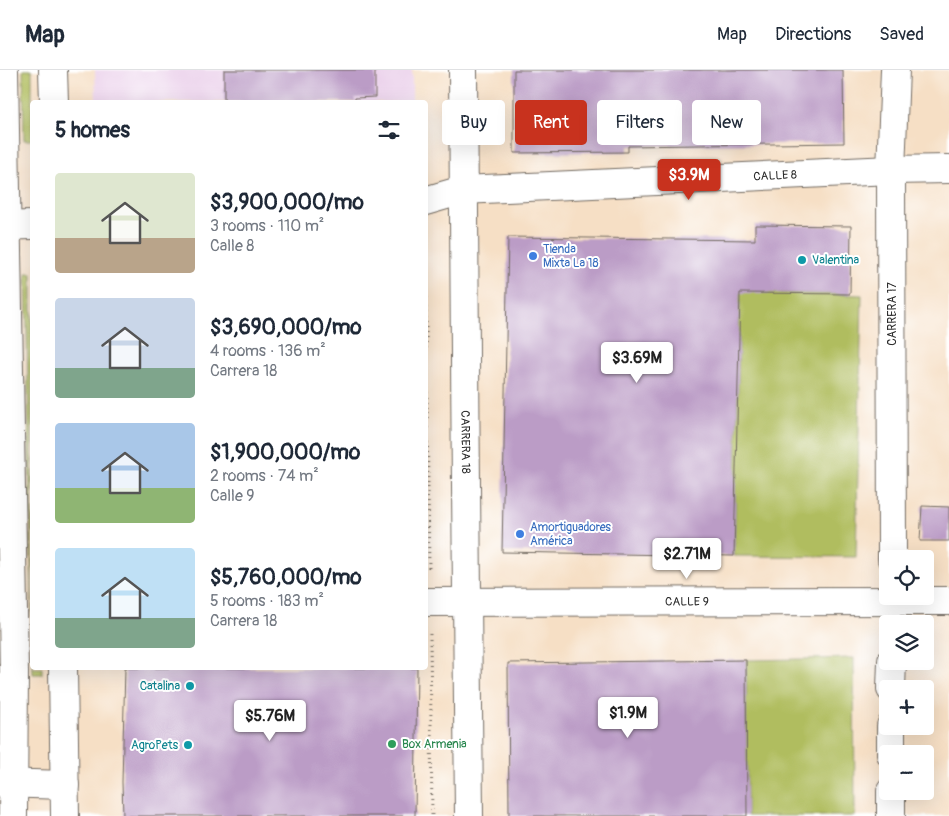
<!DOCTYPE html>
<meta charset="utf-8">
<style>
:root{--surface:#fff;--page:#f2f2f3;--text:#1f2937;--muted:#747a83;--line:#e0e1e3;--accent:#c8321e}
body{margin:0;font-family:Pangolin,sans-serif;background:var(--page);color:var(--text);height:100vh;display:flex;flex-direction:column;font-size:19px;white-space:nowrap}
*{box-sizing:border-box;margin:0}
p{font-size:16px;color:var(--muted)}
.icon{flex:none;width:28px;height:28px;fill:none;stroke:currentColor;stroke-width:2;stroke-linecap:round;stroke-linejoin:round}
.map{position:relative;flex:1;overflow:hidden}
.details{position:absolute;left:30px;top:30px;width:398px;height:570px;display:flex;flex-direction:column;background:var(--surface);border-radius:5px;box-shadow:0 5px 20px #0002}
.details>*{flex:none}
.banner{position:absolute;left:442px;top:30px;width:431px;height:45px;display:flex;gap:10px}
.tools{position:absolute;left:879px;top:480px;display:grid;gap:10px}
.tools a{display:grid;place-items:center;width:55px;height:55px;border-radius:5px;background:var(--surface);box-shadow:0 5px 20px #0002;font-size:25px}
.price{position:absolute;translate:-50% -42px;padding:0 11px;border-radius:5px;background:#fff;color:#222;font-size:16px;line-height:32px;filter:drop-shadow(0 1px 2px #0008)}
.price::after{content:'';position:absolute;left:50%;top:30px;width:15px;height:11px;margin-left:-8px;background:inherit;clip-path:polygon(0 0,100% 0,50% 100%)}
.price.on{background:var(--accent);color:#fff}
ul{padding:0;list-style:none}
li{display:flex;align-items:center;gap:15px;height:125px;padding:0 25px}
li span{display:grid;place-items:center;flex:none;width:140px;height:100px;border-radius:5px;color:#555}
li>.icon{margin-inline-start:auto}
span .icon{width:60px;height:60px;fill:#fffc;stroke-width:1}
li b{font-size:21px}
h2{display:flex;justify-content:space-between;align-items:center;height:60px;padding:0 25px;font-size:21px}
.tag{padding:0 18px;border-radius:5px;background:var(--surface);box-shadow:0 5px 20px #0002;font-size:18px;line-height:45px}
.tag.on{background:var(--accent);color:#fff}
header{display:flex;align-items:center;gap:30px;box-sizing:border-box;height:70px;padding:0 25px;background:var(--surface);border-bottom:1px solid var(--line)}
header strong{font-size:24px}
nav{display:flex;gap:28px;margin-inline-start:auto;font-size:18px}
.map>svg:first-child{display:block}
.built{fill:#ebd1eb}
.green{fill:#b0bd5f;stroke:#6e7445}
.building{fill:#bb9cc6}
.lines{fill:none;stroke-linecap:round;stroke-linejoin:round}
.minor-casing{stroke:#726a61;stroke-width:30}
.secondary-casing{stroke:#726a61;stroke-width:30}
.primary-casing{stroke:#726a61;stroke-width:30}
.path{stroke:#726a61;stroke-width:3;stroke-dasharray:1 4;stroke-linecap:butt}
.minor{stroke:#fff;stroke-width:28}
.secondary{stroke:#fff;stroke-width:28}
.primary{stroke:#fff;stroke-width:28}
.shop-dot{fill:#3f7fe0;stroke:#fff;stroke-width:2}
.culture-dot{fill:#0f9aa8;stroke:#fff;stroke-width:2}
.leisure-dot{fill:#2e9e5b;stroke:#fff;stroke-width:2}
.labels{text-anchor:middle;stroke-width:4;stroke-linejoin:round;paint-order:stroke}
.street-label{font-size:12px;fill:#2b2b2b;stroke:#fff}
.shop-label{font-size:12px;fill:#366cbe;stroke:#fff;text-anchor:start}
.culture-label{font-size:12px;fill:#0d838f;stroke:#fff;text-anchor:end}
.leisure-label{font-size:12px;fill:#27864d;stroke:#fff;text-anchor:start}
</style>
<header>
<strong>Map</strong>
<nav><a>Map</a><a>Directions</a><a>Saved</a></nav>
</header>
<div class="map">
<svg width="949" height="746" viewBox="0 0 949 746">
<rect width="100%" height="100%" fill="#fff"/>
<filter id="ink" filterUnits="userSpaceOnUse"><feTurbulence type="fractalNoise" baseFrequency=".02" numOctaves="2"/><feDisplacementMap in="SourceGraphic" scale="10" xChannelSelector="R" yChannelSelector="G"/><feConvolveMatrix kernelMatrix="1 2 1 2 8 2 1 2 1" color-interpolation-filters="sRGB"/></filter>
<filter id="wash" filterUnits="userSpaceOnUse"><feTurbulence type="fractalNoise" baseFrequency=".0096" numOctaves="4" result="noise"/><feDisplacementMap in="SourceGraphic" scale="20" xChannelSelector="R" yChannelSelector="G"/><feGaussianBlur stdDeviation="1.12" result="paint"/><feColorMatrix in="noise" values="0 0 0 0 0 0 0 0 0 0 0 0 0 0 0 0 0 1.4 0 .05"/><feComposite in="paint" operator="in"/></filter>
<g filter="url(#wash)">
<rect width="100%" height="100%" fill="#f6dfc5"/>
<polygon class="built" points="95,0 412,0 412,32 96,32"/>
<g class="green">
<polygon points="23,0 32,0 32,70 24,70"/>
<polygon points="26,203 32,203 32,598 42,598 42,604 33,604"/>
<polygon points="740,222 862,225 856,487 734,486"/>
<polygon points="854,588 855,746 747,746 746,590"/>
</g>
<g id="blocks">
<g class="building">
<polygon points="224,0 375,0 375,27 355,28 355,32 224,32"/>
<polygon points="514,0 843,0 844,73 628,76 628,82 514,83"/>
<polygon points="755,155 851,156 850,224 740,223 734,486 502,482 508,167 755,170"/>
<polygon points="922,436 949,437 949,471 920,471"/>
<polygon points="746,590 747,746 509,746 508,593"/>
<polygon points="125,598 417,598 415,746 123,746 122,712"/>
</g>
</g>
</g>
<g filter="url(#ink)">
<use href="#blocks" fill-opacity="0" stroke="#726a61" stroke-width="1"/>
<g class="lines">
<defs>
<g id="minor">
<path id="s1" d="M 425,131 L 463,120 L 891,100 L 949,99"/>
<polyline points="0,156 32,155"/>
<polyline points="892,489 891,100 895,0"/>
<path id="s2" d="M 425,532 L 949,531"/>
<polyline points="891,619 892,591"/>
<polyline points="891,684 891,656"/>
<polyline points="0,713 65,715"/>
<polyline points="891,746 891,721"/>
</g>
<g id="secondary">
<path id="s3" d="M 463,0 C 463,249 468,497 469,746"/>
</g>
<g id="primary">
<polyline points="4,0 14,602 13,746"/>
<polyline points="53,0 54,32"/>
<polyline points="63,598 65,746"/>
</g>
</defs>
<use href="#minor" class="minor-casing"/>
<use href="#secondary" class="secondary-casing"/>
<use href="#primary" class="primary-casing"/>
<g class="path">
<polyline points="425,162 429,500"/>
<polyline points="430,564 432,746"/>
</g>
<use href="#minor" class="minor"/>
<use href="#secondary" class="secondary"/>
<use href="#primary" class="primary"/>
</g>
</g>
<g class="shop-dot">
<circle cx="533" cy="186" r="5"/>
<circle cx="520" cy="464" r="5"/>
</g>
<g class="culture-dot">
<circle cx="802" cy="190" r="5"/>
<circle cx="190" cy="616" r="5"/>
<circle cx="188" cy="675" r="5"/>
</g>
<circle class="leisure-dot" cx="392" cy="674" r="5"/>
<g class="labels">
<g class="street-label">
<text dy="4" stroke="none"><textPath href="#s1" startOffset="352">CALLE 8</textPath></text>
<text transform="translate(892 244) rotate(-90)" y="4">CARRERA 17</text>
<text dy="4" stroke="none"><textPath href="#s3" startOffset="372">CARRERA 18</textPath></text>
<text dy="4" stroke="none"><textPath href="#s2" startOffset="262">CALLE 9</textPath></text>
</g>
<g class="shop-label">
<text x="543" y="183">Tienda<tspan x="543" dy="14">Mixta La 18</tspan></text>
<text x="530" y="461">Amortiguadores<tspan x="530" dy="14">América</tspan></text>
</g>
<g class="culture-label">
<text x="812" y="194" text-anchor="start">Valentina</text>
<text x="180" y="620">Catalina</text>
<text x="178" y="679">AgroPets</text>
</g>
<g class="leisure-label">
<text x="402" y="678">Box Armenia</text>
</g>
</g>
</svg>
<div class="tools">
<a><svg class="icon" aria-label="locate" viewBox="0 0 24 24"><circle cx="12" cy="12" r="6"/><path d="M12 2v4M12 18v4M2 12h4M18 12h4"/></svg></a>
<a><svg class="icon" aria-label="layers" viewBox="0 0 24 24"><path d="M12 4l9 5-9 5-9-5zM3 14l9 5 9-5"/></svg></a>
<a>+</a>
<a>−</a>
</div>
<b class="price on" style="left:689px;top:131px">$3.9M</b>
<b class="price" style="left:637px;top:314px">$3.69M</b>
<b class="price" style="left:687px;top:510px">$2.71M</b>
<b class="price" style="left:628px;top:669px">$1.9M</b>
<b class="price" style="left:270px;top:672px">$5.76M</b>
<div class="banner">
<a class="tag">Buy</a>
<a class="tag on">Rent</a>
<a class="tag">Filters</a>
<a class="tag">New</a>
</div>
<section class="details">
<h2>5 homes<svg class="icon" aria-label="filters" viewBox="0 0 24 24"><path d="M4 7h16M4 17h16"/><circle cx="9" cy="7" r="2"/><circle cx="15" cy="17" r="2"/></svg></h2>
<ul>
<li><span style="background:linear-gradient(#dfe7d0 65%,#b9a48a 0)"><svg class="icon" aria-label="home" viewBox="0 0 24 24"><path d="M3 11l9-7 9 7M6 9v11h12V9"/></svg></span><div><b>$3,900,000/mo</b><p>3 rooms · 110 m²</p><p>Calle 8</p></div></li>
<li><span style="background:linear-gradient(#c9d6e8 70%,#7fa58c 0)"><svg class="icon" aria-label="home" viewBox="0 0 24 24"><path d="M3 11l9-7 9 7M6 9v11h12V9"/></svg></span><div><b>$3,690,000/mo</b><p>4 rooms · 136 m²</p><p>Carrera 18</p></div></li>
<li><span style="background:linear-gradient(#a9c7e8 65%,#8fb573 0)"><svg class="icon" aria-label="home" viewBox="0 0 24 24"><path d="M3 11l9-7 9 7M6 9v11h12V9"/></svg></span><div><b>$1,900,000/mo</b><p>2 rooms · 74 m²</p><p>Calle 9</p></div></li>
<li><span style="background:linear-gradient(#bfe0f5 70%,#7fa58c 0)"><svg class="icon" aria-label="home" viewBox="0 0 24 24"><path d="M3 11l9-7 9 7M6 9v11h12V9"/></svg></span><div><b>$5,760,000/mo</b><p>5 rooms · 183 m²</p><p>Carrera 18</p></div></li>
</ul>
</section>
</div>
